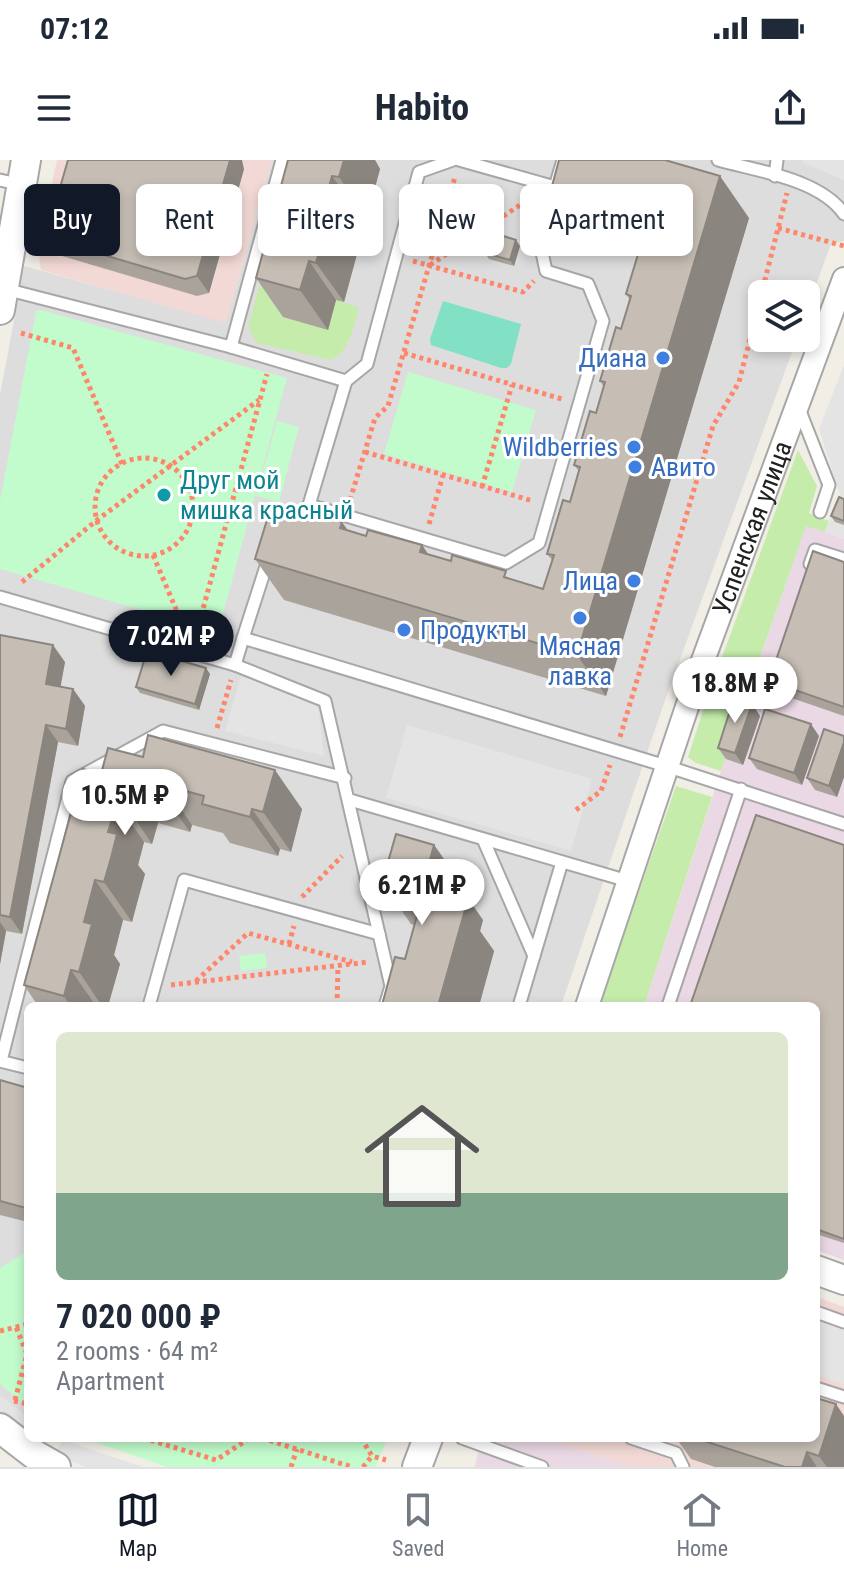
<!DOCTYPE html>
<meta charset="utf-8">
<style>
:root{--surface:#fff;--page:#f2f2f3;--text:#1f2937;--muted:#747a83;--line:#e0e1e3;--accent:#111827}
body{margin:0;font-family:"Roboto Condensed",sans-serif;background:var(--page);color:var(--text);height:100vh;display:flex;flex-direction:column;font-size:30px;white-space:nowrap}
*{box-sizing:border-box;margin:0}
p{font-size:26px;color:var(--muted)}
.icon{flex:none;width:44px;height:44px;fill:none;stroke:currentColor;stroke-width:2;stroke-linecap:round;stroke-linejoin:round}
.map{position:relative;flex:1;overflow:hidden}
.details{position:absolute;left:24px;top:842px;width:796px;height:440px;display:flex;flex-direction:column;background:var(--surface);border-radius:12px;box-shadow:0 4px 12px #0003}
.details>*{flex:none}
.hud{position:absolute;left:24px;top:24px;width:796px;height:72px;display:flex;gap:16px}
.fabs{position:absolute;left:748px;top:120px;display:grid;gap:16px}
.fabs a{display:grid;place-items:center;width:72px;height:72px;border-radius:12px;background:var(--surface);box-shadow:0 4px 12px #0003;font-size:40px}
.price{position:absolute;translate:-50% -68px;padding:0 18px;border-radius:28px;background:#fff;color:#222;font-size:26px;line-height:52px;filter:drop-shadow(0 2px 4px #0008)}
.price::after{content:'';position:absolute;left:50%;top:48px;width:24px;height:18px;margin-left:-12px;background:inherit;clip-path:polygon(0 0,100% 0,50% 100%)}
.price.active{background:var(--accent);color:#fff}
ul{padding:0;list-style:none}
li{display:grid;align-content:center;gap:16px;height:424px;padding:0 32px}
li span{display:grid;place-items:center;height:248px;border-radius:12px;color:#555}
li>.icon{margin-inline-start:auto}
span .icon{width:144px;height:144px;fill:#fffc;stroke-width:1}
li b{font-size:34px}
.pill{padding:0 28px;border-radius:12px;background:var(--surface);box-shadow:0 4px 12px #0003;font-size:28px;line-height:72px}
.pill.active{background:var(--accent);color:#fff}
.status{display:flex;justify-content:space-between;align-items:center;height:56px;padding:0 40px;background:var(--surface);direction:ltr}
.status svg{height:22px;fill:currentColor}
header{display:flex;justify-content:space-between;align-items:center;height:104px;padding:0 32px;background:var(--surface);font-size:36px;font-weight:700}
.tab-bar{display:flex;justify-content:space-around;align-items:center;height:112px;border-top:2px solid var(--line);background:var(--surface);font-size:22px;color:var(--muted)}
.tab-bar a{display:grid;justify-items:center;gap:4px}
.tab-bar .active{color:var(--accent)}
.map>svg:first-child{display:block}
.residential{fill:#dedddd}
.commercial{fill:#f2d9d5}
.industrial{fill:#ead8e5}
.grass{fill:#c5ecab}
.park{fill:#c2fbcc}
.pitch{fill:#82e1c5}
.parking{fill:#e4e4e4}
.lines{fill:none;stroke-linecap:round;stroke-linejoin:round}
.service-casing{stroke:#a7a7a7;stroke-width:15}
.minor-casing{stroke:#a7a7a7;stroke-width:26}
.tertiary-casing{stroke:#a7a7a7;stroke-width:32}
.path{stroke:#fe866a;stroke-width:5;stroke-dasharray:4 4;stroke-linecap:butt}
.service{stroke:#fff;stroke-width:11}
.minor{stroke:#fff;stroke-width:22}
.tertiary{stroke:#fff;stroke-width:28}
.wall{fill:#aaa39c}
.shaded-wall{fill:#8b857f}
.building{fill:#c6beb5;stroke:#8b857f;stroke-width:2}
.shop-dot{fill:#3f7fe0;stroke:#fff;stroke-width:3}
.culture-dot{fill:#0f9aa8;stroke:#fff;stroke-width:3}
.labels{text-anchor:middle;stroke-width:6;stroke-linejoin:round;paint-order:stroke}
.shop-label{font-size:26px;fill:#366cbe;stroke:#fff;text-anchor:end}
.culture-label{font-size:26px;fill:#0d838f;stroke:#fff;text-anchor:start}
.street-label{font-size:26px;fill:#202020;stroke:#fff}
</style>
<div class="status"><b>07:12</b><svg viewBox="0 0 49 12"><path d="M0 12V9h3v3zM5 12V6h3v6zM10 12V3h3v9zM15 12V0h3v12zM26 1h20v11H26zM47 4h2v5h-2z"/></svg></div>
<header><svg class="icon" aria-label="menu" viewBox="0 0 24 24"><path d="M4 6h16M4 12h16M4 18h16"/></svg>Habito<svg class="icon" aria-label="share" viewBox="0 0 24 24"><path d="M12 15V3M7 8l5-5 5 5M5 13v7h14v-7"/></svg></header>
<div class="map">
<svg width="844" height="1307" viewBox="0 0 844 1307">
<rect width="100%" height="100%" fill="#f1eee6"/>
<polygon class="residential" points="272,0 803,0 803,2 844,20 844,81 831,84 806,152 806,134 762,134 762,178 797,178 662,549 561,846 28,846 28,1257 0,1236 0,235 16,150 24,106 226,162"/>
<g class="commercial">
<polygon points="57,0 272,0 226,163 41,110 38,87"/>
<polygon points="816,1137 844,1147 844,1307 633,1307 543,1278 816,1278"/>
</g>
<g class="industrial">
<polygon points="806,365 844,379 844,1100 816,1090 816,846 644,846 721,611"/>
<polygon points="481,1278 543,1278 633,1307 475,1307"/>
</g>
<g class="grass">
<path d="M 294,0 L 336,140 L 359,148 C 353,167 350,191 331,200 L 257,183 L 248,167 Z"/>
<polygon points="798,290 817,326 809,353 829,361 825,372 806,366 751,523 717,511"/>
<polygon points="719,533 744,543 721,611 696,603 688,597 706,542 710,534"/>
<polygon points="676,626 712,637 644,846 599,846"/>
</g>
<g class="park">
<polygon points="41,150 287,218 218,472 0,409 0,341 36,151"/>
<polygon points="408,212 536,250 512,332 384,294"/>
<polygon points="277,261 299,267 279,342 256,336"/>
<polygon points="265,793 267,808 241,811 239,796"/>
<polygon points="28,1091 28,1248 0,1224 0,1108"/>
<polygon points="83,1278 387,1278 376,1307 167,1307"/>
</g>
<polygon class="pitch" points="443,141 521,164 511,204 507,208 501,208 431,185 430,179"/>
<g class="parking">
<polygon points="803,0 844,0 844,20 802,2"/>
<polygon points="844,205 844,379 825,372 840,335 819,269"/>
<polygon points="241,516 318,546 324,596 225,571"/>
<polygon points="407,565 592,619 571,691 386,638"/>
<polygon points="816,1159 844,1169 844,1224 816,1215"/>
<polygon points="0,1236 28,1257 28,1278 0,1258"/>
<polygon points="64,1279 86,1288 143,1307 86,1307 53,1295"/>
</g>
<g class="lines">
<defs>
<g id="service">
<polyline points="459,0 555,27 563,0"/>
<path d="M 718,0 C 757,11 820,19 844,54"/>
<polyline points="775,16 777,0"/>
<polyline points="0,20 23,25"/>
<polyline points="5,129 231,187 282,0"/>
<polyline points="231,187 346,221"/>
<polyline points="798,246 829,325 820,352"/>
<polyline points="309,345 506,403 539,383 603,161 588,124 546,111 540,83 555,27"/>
<polyline points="306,348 309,345 346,221 367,204 419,12 453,0"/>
<polyline points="810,404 815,390 844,399"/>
<polyline points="0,437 235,505 325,541 379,774"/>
<polyline points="243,478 269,397"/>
<polyline points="235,505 243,478 666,606 844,664"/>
<polyline points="698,514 765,538 774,511"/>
<polyline points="350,640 628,721"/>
<polyline points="483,679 534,796"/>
<polyline points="149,846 184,720 379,774 391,826 385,846"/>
<polyline points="519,846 562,702"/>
<polyline points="668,846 741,629"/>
<polyline points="0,901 28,908"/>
<polyline points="1,901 72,621 163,571 345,618"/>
<polyline points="816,1152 844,1162"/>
<polyline points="816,1228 844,1237"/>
<polyline points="462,1278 542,1307"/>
<polyline points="631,1278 676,1293 683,1307"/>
</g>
<g id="minor">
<path id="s1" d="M 587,846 L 698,514 L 844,119"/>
</g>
<g id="tertiary">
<polyline points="0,150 26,0"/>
<polyline points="816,1110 844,1120"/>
<polyline points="0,1268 35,1295 56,1307"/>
<polyline points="417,1307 428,1278"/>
</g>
</defs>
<use href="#service" class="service-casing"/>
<use href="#minor" class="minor-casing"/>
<use href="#tertiary" class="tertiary-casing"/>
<g class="path">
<polyline points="778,68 844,86"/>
<polyline points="413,101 523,132 534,121"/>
<polyline points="430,105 532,37"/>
<polyline points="21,173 73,188 122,304"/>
<polyline points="404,193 562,239"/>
<polyline points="365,292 533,341"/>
<circle cx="144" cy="347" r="49"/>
<polyline points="482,327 512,225"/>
<polyline points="350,340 375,258 388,246 455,17"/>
<polyline points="429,364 443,315"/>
<polyline points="153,395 184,468"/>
<polyline points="22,422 97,360 259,240"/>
<polyline points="197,471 267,214"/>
<polyline points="217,568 231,520"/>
<polyline points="620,577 713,266 739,222 787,33"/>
<polyline points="576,650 601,631 610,605"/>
<polyline points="302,737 342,696"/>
<polyline points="289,784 294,766"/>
<polyline points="196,821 248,773 352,802"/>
<polyline points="171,825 368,802"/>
<polyline points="337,846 338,806"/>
<polyline points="0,1171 28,1164"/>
<polyline points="15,1240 27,1194 16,1167"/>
<polyline points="14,1241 28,1244"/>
<polyline points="143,1278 216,1300 250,1278"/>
<polyline points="262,1278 352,1307"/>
<polyline points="361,1278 372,1296 386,1300"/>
<polyline points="291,1307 297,1289"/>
<polyline points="363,1307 372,1296"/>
</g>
<use href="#service" class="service"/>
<use href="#minor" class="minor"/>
<use href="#tertiary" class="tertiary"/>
</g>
<g class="wall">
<polygon points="288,0 375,0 380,9 367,57 360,55 351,86 357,94 344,142 336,140 328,170 283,157 256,118"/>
<polygon points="244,9 209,133 197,136 62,96 50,79"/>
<polygon points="552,26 749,58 606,536 284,440 255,399 348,371 543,429 552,400 547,394 570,342 579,311 574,305 596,253 604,227 600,221 621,169 630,140 626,134 641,85 580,67"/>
<polygon points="498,83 520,86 514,106 489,99 485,93"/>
<polygon points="844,339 844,365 835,362 831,356"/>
<polygon points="844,402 844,556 777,533 769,521"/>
<polygon points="0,475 65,502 60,526 73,529 85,546 78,586 58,582 22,774 6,771 0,804"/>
<polygon points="210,514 199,550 140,533 136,527"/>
<polygon points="752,544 760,556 743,605 726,599 718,588"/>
<polygon points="819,576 802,625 757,609 749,598"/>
<polygon points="844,576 844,617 837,637 815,630 807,618"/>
<polygon points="101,614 302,649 291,692 280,689 278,696 230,683 223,673 192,665 190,672 158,663 152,684 144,682 138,705 145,714 138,737 132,762 123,760 114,795 120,804 108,846 38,846 24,825"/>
<polygon points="434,685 463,726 462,730 483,760 480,771 494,791 479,846 383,846 382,845 405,799 414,765 411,764 382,723"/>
<polygon points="844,685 844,1083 816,1074 816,846"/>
<polygon points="0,920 28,928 28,1062 0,1055"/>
<polygon points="676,1278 816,1278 844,1307 715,1307 691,1299"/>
</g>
<g class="shaded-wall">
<polygon points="230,0 242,0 244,9 209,133 197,116"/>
<polygon points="344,0 375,0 380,9 367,57 339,17"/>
<polygon points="332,16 360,55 351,86 357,94 344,142 316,103 322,53"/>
<polygon points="720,16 749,58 606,536 577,495"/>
<polygon points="516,80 520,86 514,106 510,100"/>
<polygon points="309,101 336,140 328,170 300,130"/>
<polygon points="342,362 371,403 340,368"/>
<polygon points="422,385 451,427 420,392"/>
<polygon points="53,485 65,502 58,541 46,524"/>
<polygon points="206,508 210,514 199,550 195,544"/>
<polygon points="73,529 85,546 78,586 66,569"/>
<polygon points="752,544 760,556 743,605 735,593"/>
<polygon points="811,564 819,576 802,625 794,613"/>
<polygon points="46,565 58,582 22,774 10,757"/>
<polygon points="844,582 844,617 837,637 829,626"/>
<polygon points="275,610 302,649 291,692 263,652"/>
<polygon points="130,624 158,663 152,684 125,644"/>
<polygon points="164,625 192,665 190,672 162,633"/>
<polygon points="117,643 144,682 138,705 145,714 132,762 104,722 108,672"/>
<polygon points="252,649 280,689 278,696 250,657"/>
<polygon points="434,685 463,726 462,730 483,760 480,771 494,791 479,846 438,846 447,745 427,711"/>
<polygon points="95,720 123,760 114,795 120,804 108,846 102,846 79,812 84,762"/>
<polygon points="0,762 6,771 0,804"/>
<polygon points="71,810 96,846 70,846 64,836"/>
<polygon points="836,1244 844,1256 844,1307 827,1307 819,1296"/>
<polygon points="807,1292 817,1307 802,1307"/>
</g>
<g class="building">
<polygon points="68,0 230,0 197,116 185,119 50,79 48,69"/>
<polygon points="288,0 344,0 339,17 332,16 322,53 329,55 316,103 309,101 300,130 256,118"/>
<polygon points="559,0 665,0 720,16 577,495 255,399 271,347 286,352 289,345 342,362 340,368 366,376 368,370 422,385 420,392 451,401 452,395 506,411 504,417 543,429 554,395 547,394 563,340 570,342 580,307 574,305 590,251 596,253 605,222 600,221 616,167 621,169 631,136 626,134 642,81 647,83 655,57 552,26"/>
<polygon points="500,75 516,80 510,100 485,93 489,81 498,83"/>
<polygon points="839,337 844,339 844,361 831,356"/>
<polygon points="813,391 844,402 844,547 769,521"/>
<polygon points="0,475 53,485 46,524 73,529 66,569 46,565 10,757 0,755"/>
<polygon points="147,491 206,508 195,544 136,527"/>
<polygon points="734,538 752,544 735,593 718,588"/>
<polygon points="765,549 811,564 794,613 749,598"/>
<polygon points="824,569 844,576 844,582 829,626 807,618"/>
<polygon points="148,575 275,610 263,652 252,649 250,657 202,644 204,636 164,625 162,633 130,624 125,644 117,643 108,672 117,674 111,698 104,722 95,720 84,762 92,764 79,812 71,810 64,836 24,825 83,609 101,614 108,588 143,597"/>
<polygon points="756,655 844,685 844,1079 816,1069 816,846 690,846"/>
<polygon points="396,674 434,685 427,711 454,719 447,745 465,750 438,846 387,846 382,845 395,797 405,799 423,734 382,723"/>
<polygon points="0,920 28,928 28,1039 26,1048 0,1041"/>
<polygon points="816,1238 836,1244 819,1296 807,1292 802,1307 785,1307 695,1278 816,1278"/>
</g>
<g class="shop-dot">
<circle cx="663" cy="198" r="8"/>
<circle cx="634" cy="287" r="8"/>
<circle cx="635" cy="307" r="8"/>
<circle cx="634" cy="421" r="8"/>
<circle cx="580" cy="458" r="8"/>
<circle cx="404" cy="470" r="8"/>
</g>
<circle class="culture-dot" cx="164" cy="335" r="8"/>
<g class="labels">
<g class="shop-label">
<text x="647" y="207">Диана</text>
<text x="618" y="296">Wildberries</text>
<text x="651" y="316" text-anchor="start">Авито</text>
<text x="618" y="430">Лица</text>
<text x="420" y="479" text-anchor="start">Продукты</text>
<text x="580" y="495" text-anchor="middle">Мясная<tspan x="580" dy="30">лавка</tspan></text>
</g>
<g class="culture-label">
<text x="180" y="329">Друг мой<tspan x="180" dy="30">мишка красный</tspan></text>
</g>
<g class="street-label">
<text dy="9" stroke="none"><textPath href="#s1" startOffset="506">Успенская улица</textPath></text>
</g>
</g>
</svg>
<div class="fabs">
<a><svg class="icon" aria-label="layers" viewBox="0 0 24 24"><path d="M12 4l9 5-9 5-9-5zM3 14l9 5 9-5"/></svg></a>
</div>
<b class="price active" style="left:171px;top:518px">7.02M ₽</b>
<b class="price" style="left:735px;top:565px">18.8M ₽</b>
<b class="price" style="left:125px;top:677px">10.5M ₽</b>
<b class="price" style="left:422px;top:767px">6.21M ₽</b>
<div class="hud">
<a class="pill active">Buy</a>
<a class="pill">Rent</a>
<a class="pill">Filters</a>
<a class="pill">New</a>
<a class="pill">Apartment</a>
</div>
<section class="details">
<ul>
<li><span style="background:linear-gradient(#dfe7d0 65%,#7fa58c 0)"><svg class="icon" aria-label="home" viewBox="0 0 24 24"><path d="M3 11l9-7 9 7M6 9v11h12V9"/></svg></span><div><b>7 020 000 ₽</b><p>2 rooms · 64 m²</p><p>Apartment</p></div></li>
</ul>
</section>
</div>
<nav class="tab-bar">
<a class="active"><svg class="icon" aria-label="map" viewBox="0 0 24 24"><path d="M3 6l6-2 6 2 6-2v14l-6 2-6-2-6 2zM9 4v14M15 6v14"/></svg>Map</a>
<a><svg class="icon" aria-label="saved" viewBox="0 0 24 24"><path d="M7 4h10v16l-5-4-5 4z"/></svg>Saved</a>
<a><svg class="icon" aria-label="home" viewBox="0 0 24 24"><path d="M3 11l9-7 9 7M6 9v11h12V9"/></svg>Home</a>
</nav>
